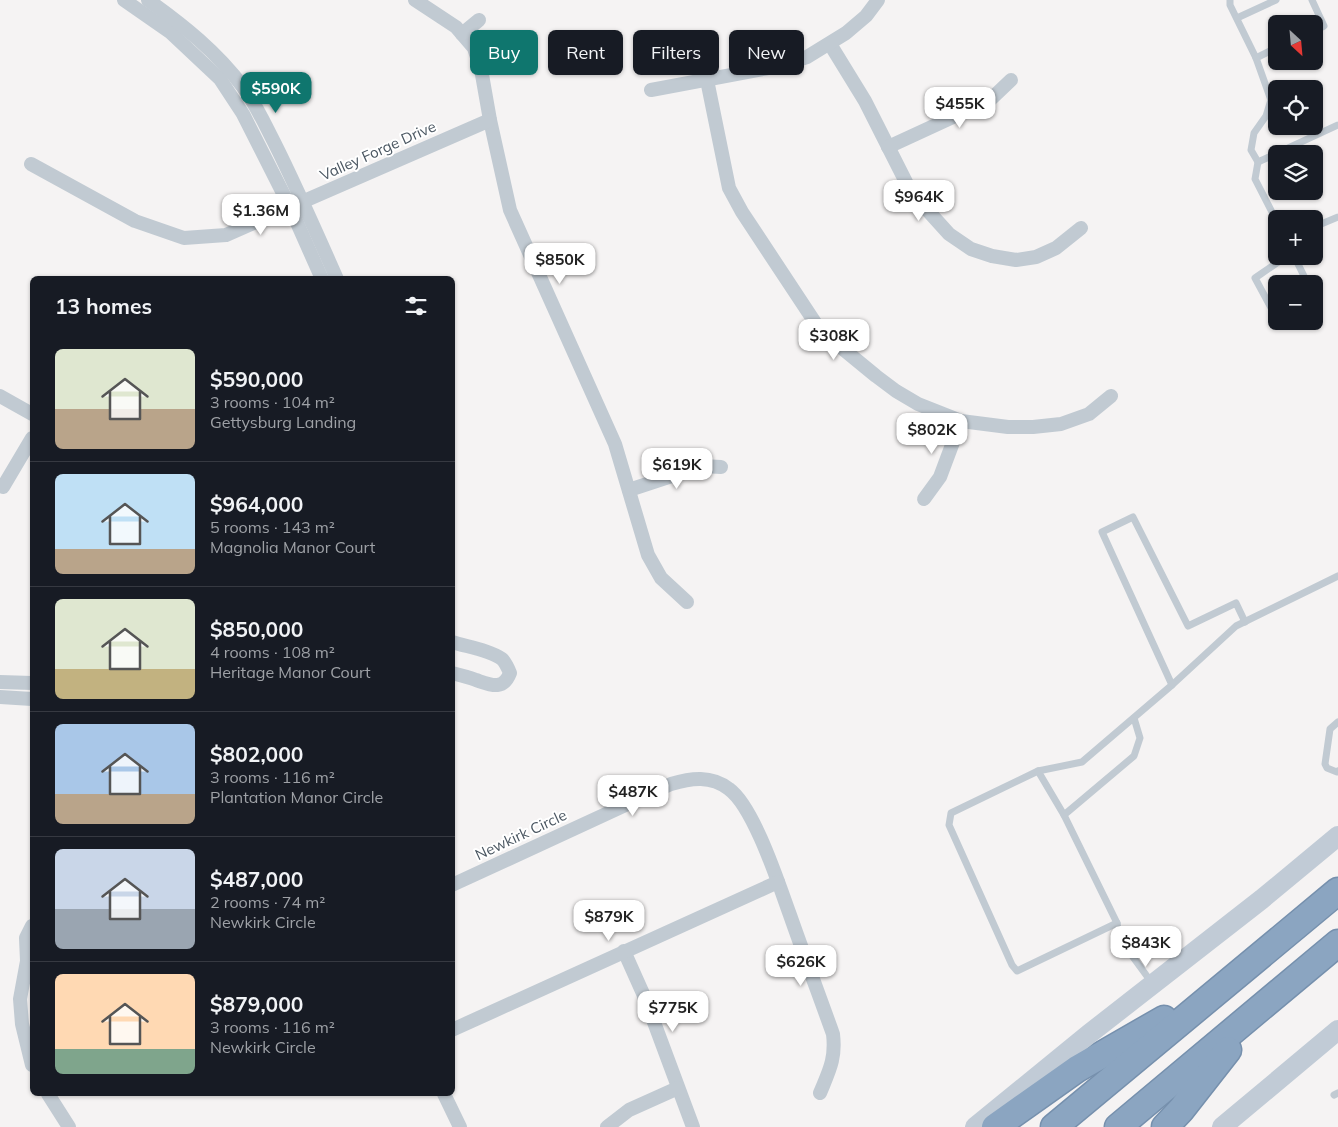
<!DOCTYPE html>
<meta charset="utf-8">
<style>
:root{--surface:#171b24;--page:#242831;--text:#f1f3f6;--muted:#9ea1a6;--line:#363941;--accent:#0f766e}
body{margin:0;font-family:Mulish,sans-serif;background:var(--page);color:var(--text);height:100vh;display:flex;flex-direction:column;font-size:19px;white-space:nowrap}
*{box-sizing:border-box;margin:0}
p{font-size:16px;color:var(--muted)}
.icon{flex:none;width:28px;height:28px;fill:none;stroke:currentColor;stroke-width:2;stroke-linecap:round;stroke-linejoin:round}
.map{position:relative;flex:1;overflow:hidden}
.panel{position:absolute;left:30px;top:276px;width:425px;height:820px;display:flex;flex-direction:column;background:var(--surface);border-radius:8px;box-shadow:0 1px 4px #0004}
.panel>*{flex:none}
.hud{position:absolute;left:470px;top:30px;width:475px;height:45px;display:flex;gap:10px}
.needle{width:32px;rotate:154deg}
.controls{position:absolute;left:1268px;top:15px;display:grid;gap:10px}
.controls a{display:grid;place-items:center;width:55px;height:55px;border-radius:8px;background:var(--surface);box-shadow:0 1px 4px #0004;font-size:25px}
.price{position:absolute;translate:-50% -42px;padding:0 11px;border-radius:10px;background:#fff;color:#222;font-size:16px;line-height:32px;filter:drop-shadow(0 1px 2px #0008)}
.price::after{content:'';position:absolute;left:50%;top:30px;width:15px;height:11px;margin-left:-8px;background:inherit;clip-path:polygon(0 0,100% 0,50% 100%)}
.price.selected{background:var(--accent);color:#fff}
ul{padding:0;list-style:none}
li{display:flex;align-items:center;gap:15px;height:125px;padding:0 25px}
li+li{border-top:1px solid var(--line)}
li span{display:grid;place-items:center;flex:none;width:140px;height:100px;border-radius:8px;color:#555}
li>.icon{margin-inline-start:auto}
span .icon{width:60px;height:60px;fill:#fffc;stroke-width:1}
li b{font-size:21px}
h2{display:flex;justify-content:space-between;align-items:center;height:60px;padding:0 25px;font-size:21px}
.chip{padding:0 18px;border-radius:8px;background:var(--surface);box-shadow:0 1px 4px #0004;font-size:18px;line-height:45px}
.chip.selected{background:var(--accent);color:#fff}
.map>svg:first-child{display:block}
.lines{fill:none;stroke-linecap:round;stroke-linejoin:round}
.highway-casing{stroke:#7690ad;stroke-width:29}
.lane{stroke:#c1cad2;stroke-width:7}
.street{stroke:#c1cad2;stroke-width:14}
.secondary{stroke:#c1cbd6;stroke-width:20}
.highway{stroke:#8ba5c1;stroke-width:26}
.labels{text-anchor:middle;stroke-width:4;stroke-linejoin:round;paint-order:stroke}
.street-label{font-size:15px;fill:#4a5661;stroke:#fff}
</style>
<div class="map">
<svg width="1338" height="1127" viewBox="0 0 1338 1127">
<rect width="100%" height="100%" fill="#f5f3f3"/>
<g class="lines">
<defs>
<g id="highway">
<polyline points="995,1127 1077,1069 1164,1019"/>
<polyline points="1054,1127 1338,891"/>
<polyline points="1118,1127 1338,943"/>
<polyline points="1165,1127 1181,1110 1228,1050"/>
</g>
</defs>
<use href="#highway" class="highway-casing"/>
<g class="lane">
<polyline points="1230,0 1230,5 1256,58 1276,48"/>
<polyline points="1312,0 1324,26 1314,31"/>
<polyline points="1237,18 1276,0"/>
<polyline points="1256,58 1271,100 1266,116 1254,133 1251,150 1258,162 1338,125"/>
<polyline points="1258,162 1255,179 1276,220"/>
<polyline points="1314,227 1338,217"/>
<polyline points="1294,256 1308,284"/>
<polyline points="1314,294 1319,305 1314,307"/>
<polyline points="1276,317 1255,278 1287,256"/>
<polyline points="1172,685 1102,532 1133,517 1188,626 1236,603 1245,622"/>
<polyline points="1134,718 1140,738 1134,756 1064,815 1117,923 1119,938 1152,983"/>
<polyline points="1338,722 1330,729 1325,764 1327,768 1337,772 1338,771"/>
<polyline points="1038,771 1064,815"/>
<polyline points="1117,923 1017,971 1012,965 949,825 951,813 1038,771 1082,762 1172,685 1236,626 1338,576"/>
<polyline points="1334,1095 1338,1093"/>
</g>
<g class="street">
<polyline points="124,0 170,32 220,79 243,114 290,207 322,279"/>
<path d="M 148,0 C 183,25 217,52 243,87 C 256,104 265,125 275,144 C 297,188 317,234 337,279"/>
<polyline points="415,0 456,27 474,48 481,69 490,120 510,210 615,444 648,555 661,578 687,602"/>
<polyline points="462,34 479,20"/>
<polyline points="830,44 865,101 911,192 949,234 971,249 992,256 1016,260 1036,257 1056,248 1081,228"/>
<polyline points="707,80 729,188 742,212 816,324 837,344 876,376 896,391 918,404 961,421 1008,427 1033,427 1061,424 1089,414 1111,396"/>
<polyline points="651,90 779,66 807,57 846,33 866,16 878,0"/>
<polyline points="888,147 990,100 1011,80"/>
<polyline points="31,164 135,221 184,238 226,235 490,120"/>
<polyline points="0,396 32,414"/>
<polyline points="3,487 32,438"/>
<polyline points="629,490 702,466 721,467"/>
<polyline points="924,499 940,477 961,421"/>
<path d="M 452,642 C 468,647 489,650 502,659 C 506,663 508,668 510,673 C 503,691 491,685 476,680 C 468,677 460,675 452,673"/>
<polyline points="0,682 32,683"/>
<polyline points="0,697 32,699"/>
<path d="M 452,885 L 671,784 C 691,778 711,775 729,789 C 754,807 779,885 790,915 C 804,955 819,995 833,1034 C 836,1059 829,1071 820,1093"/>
<polyline points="32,926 26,938 27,961 20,999 22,1024 32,1065"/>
<polyline points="624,951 645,998 693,1127"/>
<polyline points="452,1030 778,882"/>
<polyline points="48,1094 69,1127"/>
<polyline points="444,1094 460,1127"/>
<polyline points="607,1127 629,1110 678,1088"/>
</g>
<g class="secondary">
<polyline points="975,1127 1089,1034 1262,899 1338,836"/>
<polyline points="1222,1127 1338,1030"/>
</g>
<use href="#highway" class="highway"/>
</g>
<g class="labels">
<g class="street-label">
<text transform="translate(378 151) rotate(-24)" y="5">Valley Forge Drive</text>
<text transform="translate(521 835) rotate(-25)" y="5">Newkirk Circle</text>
</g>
</g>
</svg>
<div class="controls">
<a><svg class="needle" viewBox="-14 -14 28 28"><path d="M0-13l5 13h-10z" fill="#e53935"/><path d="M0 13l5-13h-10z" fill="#9ea1a6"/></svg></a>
<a><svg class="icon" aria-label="locate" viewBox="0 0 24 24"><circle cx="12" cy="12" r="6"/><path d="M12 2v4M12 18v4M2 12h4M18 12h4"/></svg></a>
<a><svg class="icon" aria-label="layers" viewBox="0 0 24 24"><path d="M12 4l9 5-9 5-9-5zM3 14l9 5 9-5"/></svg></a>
<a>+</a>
<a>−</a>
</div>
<b class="price selected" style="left:276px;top:114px">$590K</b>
<b class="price" style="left:960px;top:129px">$455K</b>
<b class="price" style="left:919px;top:222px">$964K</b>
<b class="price" style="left:261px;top:236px">$1.36M</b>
<b class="price" style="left:560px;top:285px">$850K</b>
<b class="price" style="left:834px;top:361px">$308K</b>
<b class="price" style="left:932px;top:455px">$802K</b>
<b class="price" style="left:677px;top:490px">$619K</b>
<b class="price" style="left:633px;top:817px">$487K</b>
<b class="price" style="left:609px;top:942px">$879K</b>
<b class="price" style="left:1146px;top:968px">$843K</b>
<b class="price" style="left:801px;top:987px">$626K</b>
<b class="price" style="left:673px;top:1033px">$775K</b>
<div class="hud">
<a class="chip selected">Buy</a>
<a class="chip">Rent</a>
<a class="chip">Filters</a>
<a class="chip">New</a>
</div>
<section class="panel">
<h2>13 homes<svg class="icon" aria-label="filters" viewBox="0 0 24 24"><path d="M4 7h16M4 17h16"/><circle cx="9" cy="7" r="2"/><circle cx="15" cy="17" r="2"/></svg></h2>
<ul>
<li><span style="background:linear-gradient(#dfe7d0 60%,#b9a48a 0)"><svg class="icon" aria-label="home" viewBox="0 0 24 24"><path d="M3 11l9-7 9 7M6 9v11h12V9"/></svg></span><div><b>$590,000</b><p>3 rooms · 104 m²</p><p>Gettysburg Landing</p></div></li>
<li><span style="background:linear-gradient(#bfe0f5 75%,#b9a48a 0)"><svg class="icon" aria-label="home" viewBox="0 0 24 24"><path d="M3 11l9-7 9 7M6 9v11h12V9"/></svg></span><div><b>$964,000</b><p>5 rooms · 143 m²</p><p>Magnolia Manor Court</p></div></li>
<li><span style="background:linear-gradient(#dfe7d0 70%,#c2b280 0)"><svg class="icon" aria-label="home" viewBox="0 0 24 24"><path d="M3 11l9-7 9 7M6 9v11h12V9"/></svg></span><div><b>$850,000</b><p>4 rooms · 108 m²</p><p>Heritage Manor Court</p></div></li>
<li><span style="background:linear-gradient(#a9c7e8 70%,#b9a48a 0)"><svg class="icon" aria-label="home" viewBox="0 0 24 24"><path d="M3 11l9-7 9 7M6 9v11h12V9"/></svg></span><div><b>$802,000</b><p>3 rooms · 116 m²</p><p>Plantation Manor Circle</p></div></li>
<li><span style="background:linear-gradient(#c9d6e8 60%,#9aa5b1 0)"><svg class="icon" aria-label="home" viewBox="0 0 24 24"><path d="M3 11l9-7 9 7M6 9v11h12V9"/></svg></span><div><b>$487,000</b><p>2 rooms · 74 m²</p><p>Newkirk Circle</p></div></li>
<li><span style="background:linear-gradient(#ffd9b3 75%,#7fa58c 0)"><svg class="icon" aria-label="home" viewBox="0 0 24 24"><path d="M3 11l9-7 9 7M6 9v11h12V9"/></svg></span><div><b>$879,000</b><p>3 rooms · 116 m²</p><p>Newkirk Circle</p></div></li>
</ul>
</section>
</div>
